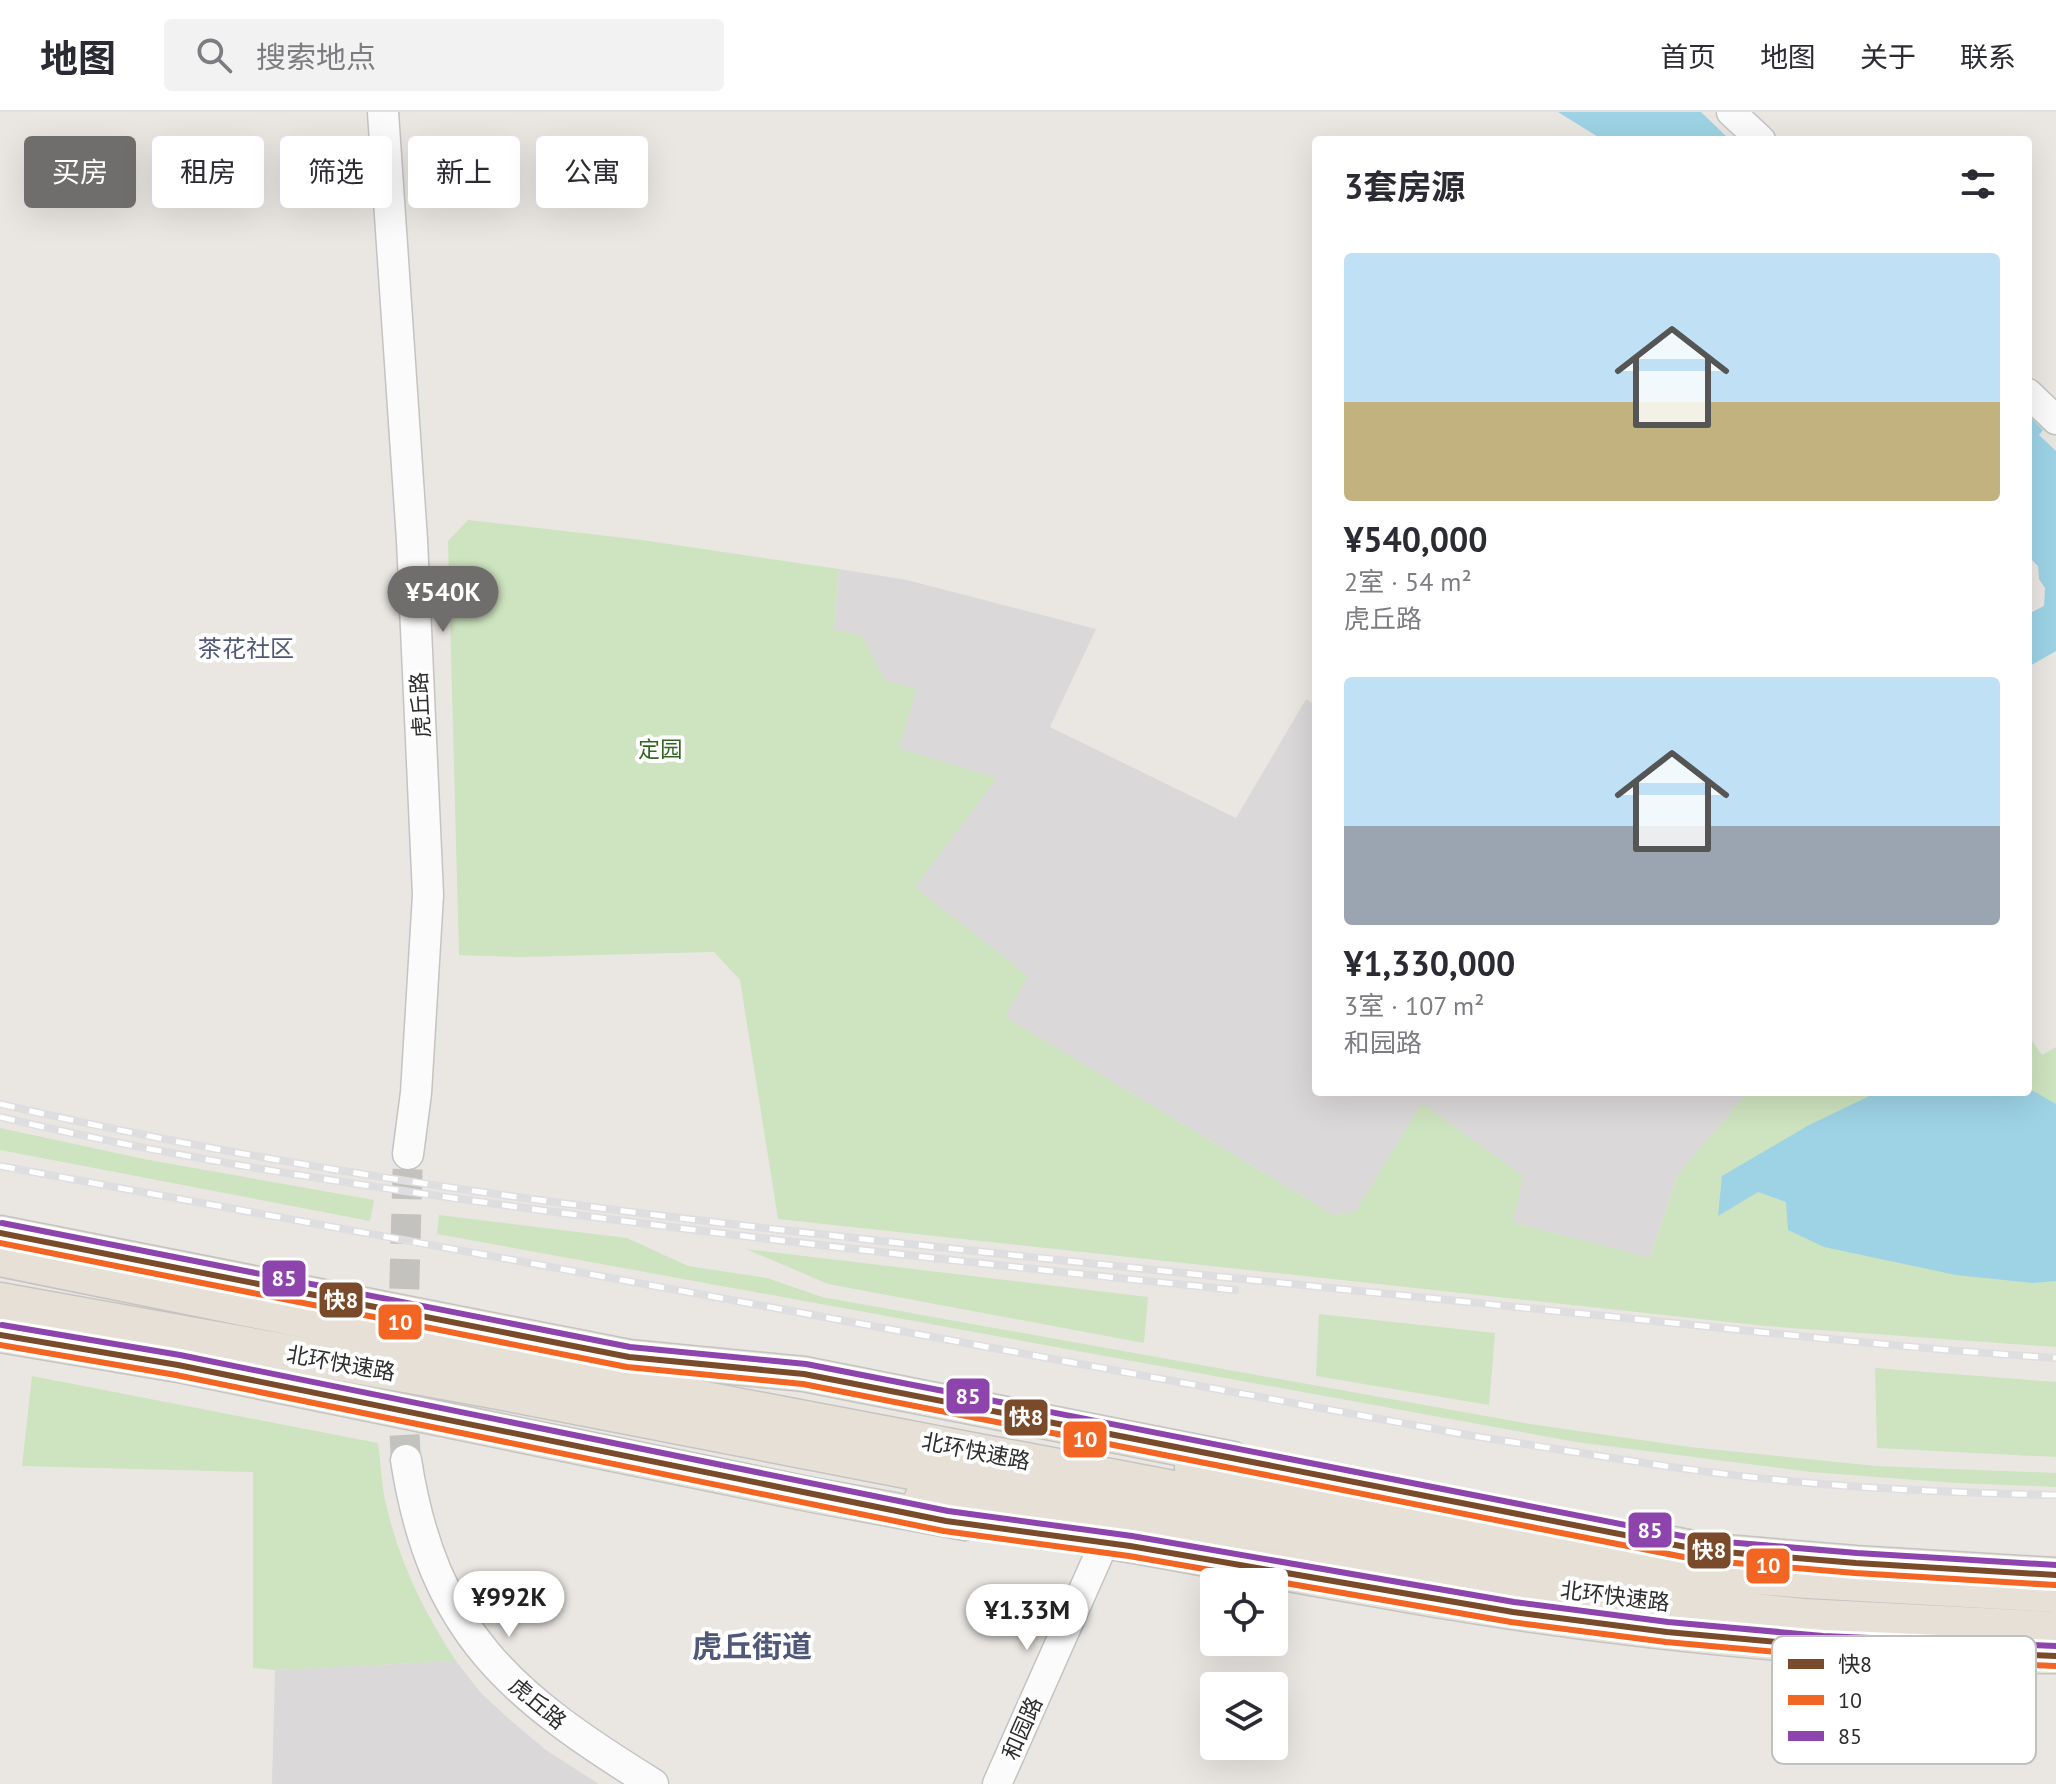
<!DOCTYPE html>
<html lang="zh">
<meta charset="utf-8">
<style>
:root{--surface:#fff;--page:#f2f2f3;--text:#2b2b33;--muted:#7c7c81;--line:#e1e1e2;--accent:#6f6e6d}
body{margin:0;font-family:"PT Sans","Noto Sans SC",sans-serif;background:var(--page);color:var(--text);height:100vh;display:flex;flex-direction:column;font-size:30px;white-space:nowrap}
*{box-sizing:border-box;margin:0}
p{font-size:26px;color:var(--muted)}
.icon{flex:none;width:44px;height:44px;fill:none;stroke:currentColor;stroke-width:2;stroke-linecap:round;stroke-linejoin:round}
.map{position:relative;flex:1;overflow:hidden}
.panel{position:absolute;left:1312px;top:24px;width:720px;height:960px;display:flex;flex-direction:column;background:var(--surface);border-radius:8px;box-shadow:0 8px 32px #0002}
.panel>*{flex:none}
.banner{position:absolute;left:24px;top:24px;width:760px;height:72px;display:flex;gap:16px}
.tools{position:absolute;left:1200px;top:1456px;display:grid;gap:16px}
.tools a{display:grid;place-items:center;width:88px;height:88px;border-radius:8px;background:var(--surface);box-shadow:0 8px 32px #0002;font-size:40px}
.price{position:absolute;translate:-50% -68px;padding:0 18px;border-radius:28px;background:#fff;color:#222;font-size:26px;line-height:52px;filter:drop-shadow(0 2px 4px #0008)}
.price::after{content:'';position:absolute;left:50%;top:48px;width:24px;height:18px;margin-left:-12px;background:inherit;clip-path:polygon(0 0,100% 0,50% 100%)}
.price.on{background:var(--accent);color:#fff}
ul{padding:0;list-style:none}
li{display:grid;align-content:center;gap:16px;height:424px;padding:0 32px}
li span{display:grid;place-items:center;height:248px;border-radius:8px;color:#555}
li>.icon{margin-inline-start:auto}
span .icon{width:144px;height:144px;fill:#fffc;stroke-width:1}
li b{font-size:34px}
h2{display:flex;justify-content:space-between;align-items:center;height:96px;padding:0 32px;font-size:34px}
.tag{padding:0 28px;border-radius:8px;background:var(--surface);box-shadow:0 8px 32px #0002;font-size:28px;line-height:72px}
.tag.on{background:var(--accent);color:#fff}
header{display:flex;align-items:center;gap:48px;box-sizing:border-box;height:112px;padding:0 40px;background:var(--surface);border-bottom:2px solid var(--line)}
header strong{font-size:38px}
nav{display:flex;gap:44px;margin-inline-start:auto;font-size:28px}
.search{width:560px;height:72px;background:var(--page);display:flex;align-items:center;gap:20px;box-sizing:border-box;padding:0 28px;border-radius:8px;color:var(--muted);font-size:30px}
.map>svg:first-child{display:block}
.industrial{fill:#dbd8da}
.green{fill:#cee3bf}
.water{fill:#9dd3e5}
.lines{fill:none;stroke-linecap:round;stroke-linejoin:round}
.secondary-tunnel{stroke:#c4c2bf;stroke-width:30;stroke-dasharray:30 15;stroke-linecap:butt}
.tertiary-casing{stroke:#c4c3c3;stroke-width:31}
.secondary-casing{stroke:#c4c3c3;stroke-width:33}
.primary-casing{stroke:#c6c4c3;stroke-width:37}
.trunk-casing{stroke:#c6c4c3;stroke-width:39}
.tertiary{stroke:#fcfbfb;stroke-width:28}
.secondary{stroke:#fcfbfb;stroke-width:30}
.primary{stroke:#e6e2d6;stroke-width:34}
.trunk{stroke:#e7e0d6;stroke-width:36}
.rail-casing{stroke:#dedee0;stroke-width:8}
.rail{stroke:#fff;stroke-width:5;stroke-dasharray:15;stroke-linecap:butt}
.bus-1-casing{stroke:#fff;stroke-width:12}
.bus-2-casing{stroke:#fff;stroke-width:12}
.bus-3-casing{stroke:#fff;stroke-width:12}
.bus-1{stroke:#7a4b2a;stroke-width:6}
.bus-2{stroke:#f26522;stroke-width:6}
.bus-3{stroke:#8e44ad;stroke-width:6}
.labels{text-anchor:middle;stroke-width:8;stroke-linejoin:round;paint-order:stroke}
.street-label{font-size:22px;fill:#2d2d2d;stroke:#fff}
.park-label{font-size:22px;fill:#2f6621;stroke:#fff}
.neighbourhood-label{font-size:24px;fill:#50587a;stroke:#fff}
.district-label{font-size:30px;font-weight:bold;fill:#50587a;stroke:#fff}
.key{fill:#fff;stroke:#c0c0c0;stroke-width:2}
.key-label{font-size:22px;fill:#2d2d2d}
.line-badge{stroke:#fff;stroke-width:3}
.badge-label{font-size:22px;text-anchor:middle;font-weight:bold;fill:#fff}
</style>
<header>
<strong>地图</strong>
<div class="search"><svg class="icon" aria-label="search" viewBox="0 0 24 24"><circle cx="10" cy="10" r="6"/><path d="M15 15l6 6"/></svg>搜索地点</div>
<nav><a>首页</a><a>地图</a><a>关于</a><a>联系</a></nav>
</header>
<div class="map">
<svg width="2056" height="1672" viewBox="0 0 2056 1672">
<rect width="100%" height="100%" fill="#eae7e3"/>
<g class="industrial">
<polygon points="839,457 907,468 1096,517 1050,615 1236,706 1306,587 1316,593 1316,980 1748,980 1678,1062 1650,1146 1513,1110 1355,1100 1334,1103 1005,905 1027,864 915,775 899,636 885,568 862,524 834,518"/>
<polygon points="456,1549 481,1581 508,1606 546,1638 599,1672 272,1672 275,1558"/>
</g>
<g class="green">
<polygon points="468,408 642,428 839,457 834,517 862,524 885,568 917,577 899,636 997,666 915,775 1028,864 1005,905 1334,1103 1355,1100 1422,991 1523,1064 1513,1110 1650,1146 1678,1062 1748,980 2028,980 2028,923 2042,943 2056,935 2056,1235 1765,1214 778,1107 740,868 714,840 520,845 459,843 448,429"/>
<polygon points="0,1016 149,1048 374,1088 370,1109 0,1038"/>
<polygon points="439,1103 627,1126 688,1154 767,1166 822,1185 1530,1312 1690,1335 1876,1354 2056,1361 2056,1375 1957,1371 1811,1360 1576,1330 437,1122"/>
<polygon points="746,1137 1148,1185 1144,1231 828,1172"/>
<polygon points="1319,1202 1495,1221 1489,1293 1316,1264"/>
<polygon points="1875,1256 2056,1270 2056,1345 1877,1336"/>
<path d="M 32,1264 L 378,1331 C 381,1351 381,1372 386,1392 C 399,1450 424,1500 456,1549 L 275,1558 L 253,1556 L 253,1360 L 22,1354 Z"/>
</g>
<g class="water">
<polygon points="1558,0 1701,0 1730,28 1735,23 1740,28 1603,28"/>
<polygon points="2028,303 2043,318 2039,323 2056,339 2056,539 2028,555 2028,502 2044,494 2045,476 2039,467 2038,454 2028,444"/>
<polygon points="2028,976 2056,992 2056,1169 2033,1171 1956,1163 1824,1135 1788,1118 1786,1090 1758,1080 1718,1104 1722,1064 1809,1013 1878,980 2028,980"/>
</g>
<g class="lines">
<g class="secondary-tunnel">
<polyline points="403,1222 408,1042"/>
<polyline points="402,1278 406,1348"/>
</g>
<defs>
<g id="tertiary">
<polyline points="1731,0 1761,28"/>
<polyline points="2028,281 2056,308"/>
<polyline points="997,1672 1105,1429"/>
</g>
<g id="secondary">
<polyline points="383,0 412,428 428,783 416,981 408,1042"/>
<path d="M 406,1348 C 433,1521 511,1584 653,1672"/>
</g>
<g id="primary">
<polyline points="0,1121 629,1245 804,1262 1233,1347"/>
<polyline points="0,1223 178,1253 813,1383 965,1411"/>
<path d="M 1018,1416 C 1070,1422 1122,1432 1173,1441 C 1261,1457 1348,1473 1436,1488 C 1640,1522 1849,1542 2056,1544"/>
<polyline points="1674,1432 1701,1438 1856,1451 2056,1463"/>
</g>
<g id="trunk">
<polyline points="0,1146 657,1279 1410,1422 1652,1456 1809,1468 2056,1482"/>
<polyline points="0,1189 488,1277 1407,1455 1645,1488 1803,1505 2056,1518"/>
<polyline points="1193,1355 1366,1387 1701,1438"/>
<polyline points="923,1386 1046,1419"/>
</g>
</defs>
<use href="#tertiary" class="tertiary-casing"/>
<use href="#secondary" class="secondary-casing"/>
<use href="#primary" class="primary-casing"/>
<use href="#trunk" class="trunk-casing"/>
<use href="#tertiary" class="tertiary"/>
<use href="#secondary" class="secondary"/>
<use href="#primary" class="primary"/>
<use href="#trunk" class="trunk"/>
<defs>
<g id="rail">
<path d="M 0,992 C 378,1080 768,1117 1154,1158 C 1330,1176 1506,1194 1683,1212 C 1807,1225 1931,1238 2056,1246"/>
<path d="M 0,1005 C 173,1046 349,1072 525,1096 C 761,1128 998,1154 1235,1178"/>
<path d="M 0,1054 L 1473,1324 C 1572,1339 1670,1357 1769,1367 C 1865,1377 1960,1381 2056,1383"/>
</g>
</defs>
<use href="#rail" class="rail-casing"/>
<use href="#rail" class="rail"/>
<defs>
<g id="bus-1">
<polyline points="0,1121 629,1245 804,1262 1701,1438 1856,1451 2056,1463"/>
<polyline points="0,1223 178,1253 946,1409 1130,1434 1513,1500 1667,1520 1823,1534 2056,1544"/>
</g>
<g id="bus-2">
<polyline points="0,1131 627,1255 803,1272 1699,1448 1855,1461 2055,1473"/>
<polyline points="0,1233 176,1263 944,1419 1129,1444 1511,1510 1666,1530 1822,1544 2056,1554"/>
</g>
<g id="bus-3">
<polyline points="2,1111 630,1235 806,1252 1702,1428 1857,1441 2056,1453"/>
<polyline points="2,1213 180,1243 948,1399 1132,1424 1514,1490 1668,1510 1823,1524 2056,1534"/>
</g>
</defs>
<use href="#bus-1" class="bus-1-casing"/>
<use href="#bus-2" class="bus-2-casing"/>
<use href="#bus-3" class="bus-3-casing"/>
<use href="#bus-1" class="bus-1"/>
<use href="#bus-2" class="bus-2"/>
<use href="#bus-3" class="bus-3"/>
</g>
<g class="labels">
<g class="street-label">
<text transform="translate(420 593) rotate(-93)" y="8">虎丘路</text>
<text transform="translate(341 1251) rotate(10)" y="8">北环快速路</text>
<text transform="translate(976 1339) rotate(11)" y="8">北环快速路</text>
<text transform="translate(1615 1484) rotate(7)" y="8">北环快速路</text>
<text transform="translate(538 1591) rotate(40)" y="8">虎丘路</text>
<text transform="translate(1022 1616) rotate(-66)" y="8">和园路</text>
</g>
<g class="park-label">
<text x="660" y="645">定园</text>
</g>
<g class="neighbourhood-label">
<text x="246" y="545">茶花社区</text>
</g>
<g class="district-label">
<text x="752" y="1545">虎丘街道</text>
</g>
</g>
<rect x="1772" y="1524" width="264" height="128" rx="12" class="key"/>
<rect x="1788" y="1547" width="36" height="10" fill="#7a4b2a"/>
<rect x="1788" y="1583" width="36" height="10" fill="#f26522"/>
<rect x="1788" y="1619" width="36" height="10" fill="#8e44ad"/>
<g class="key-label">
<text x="1838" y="1560">快8</text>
<text x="1838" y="1596">10</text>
<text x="1838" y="1632">85</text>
</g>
<g class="line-badge">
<rect x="261" y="1147" width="46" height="39" rx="8" fill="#8e44ad"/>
<rect x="318" y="1169" width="46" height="38" rx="8" fill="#7a4b2a"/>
<rect x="377" y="1191" width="46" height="38" rx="8" fill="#f26522"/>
<rect x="945" y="1265" width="46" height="38" rx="8" fill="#8e44ad"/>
<rect x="1003" y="1286" width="46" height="39" rx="8" fill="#7a4b2a"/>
<rect x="1062" y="1308" width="46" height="39" rx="8" fill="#f26522"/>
<rect x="1627" y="1399" width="46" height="38" rx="8" fill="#8e44ad"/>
<rect x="1686" y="1419" width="46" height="39" rx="8" fill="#7a4b2a"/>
<rect x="1745" y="1435" width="46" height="38" rx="8" fill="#f26522"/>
</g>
<g class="badge-label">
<text x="284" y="1174">85</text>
<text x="341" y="1196">快8</text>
<text x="400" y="1218">10</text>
<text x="968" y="1292">85</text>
<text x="1026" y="1313">快8</text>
<text x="1085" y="1335">10</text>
<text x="1650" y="1426">85</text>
<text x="1709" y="1446">快8</text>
<text x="1768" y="1461">10</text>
</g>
</svg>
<div class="tools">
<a><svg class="icon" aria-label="locate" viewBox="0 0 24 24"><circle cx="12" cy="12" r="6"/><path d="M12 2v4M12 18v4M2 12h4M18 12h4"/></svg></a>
<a><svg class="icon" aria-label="layers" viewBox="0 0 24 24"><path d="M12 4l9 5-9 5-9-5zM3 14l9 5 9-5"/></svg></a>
</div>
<b class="price on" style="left:443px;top:522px">¥540K</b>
<b class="price" style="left:509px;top:1527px">¥992K</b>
<b class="price" style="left:1027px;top:1540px">¥1.33M</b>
<div class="banner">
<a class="tag on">买房</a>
<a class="tag">租房</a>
<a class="tag">筛选</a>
<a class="tag">新上</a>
<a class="tag">公寓</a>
</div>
<section class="panel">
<h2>3套房源<svg class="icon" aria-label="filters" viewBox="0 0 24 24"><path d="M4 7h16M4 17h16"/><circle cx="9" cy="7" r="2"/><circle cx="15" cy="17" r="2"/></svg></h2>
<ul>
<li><span style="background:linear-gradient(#bfe0f5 60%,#c2b280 0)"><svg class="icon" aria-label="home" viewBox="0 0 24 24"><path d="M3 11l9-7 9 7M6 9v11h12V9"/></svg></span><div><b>¥540,000</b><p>2室 · 54 m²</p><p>虎丘路</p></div></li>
<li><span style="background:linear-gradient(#bfe0f5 60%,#9aa5b1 0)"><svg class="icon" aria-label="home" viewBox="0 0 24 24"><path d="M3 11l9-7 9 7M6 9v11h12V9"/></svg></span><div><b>¥1,330,000</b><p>3室 · 107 m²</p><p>和园路</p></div></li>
</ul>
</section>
</div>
